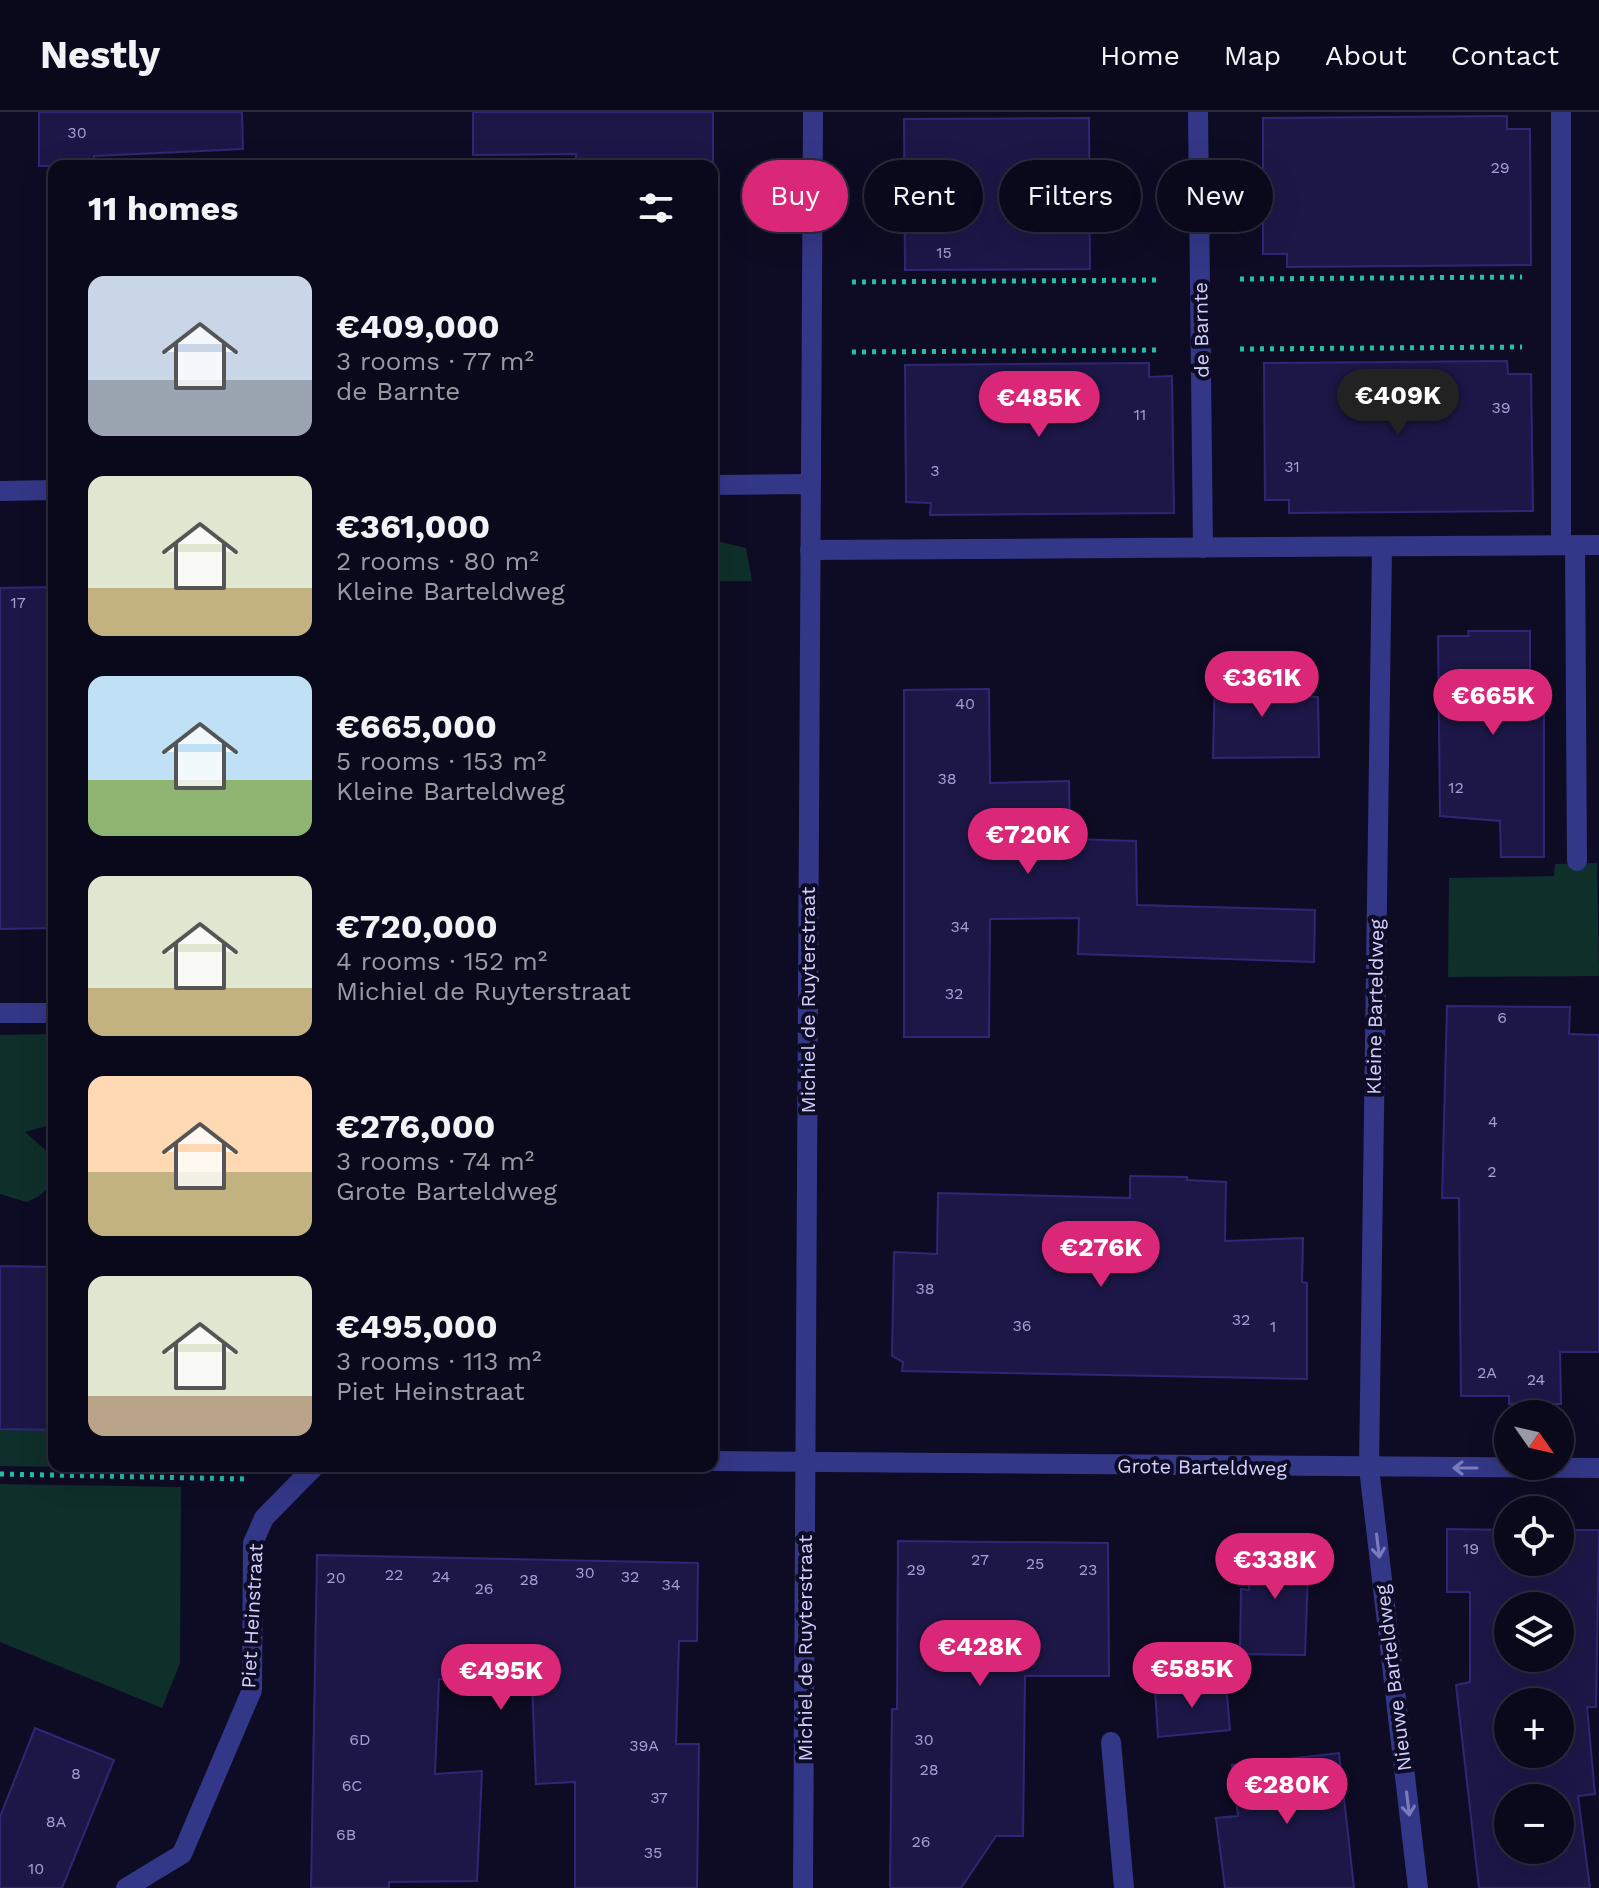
<!DOCTYPE html>
<meta charset="utf-8">
<style>
:root{--surface:#0a091b;--page:#131224;--text:#f1f3f6;--muted:#999aa3;--line:#2a2a3a;--accent:#db2777}
body{margin:0;font-family:"Work Sans",sans-serif;background:var(--page);color:var(--text);height:100vh;display:flex;flex-direction:column;font-size:30px;white-space:nowrap}
*{box-sizing:border-box;margin:0}
p{font-size:26px;color:var(--muted)}
.icon{flex:none;width:44px;height:44px;fill:none;stroke:currentColor;stroke-width:2;stroke-linecap:round;stroke-linejoin:round}
.map{position:relative;flex:1;overflow:hidden}
.details{position:absolute;left:48px;top:48px;width:670px;height:1312px;display:flex;flex-direction:column;background:var(--surface);border-radius:16px;box-shadow:0 8px 32px #0002,0 0 0 2px var(--line)}
.details>*{flex:none}
.top-card{position:absolute;left:742px;top:48px;width:736px;height:72px;display:flex;gap:16px}
.needle{width:52px;rotate:124deg}
.buttons{position:absolute;left:1494px;top:1288px;display:grid;gap:16px}
.buttons a{display:grid;place-items:center;width:80px;height:80px;border-radius:50%;background:var(--surface);box-shadow:0 8px 32px #0002,0 0 0 2px var(--line);font-size:40px}
.price{position:absolute;translate:-50% -68px;padding:0 18px;border-radius:28px;background:var(--accent);color:#fff;font-size:26px;line-height:52px;filter:drop-shadow(0 2px 4px #0008)}
.price::after{content:'';position:absolute;left:50%;top:48px;width:24px;height:18px;margin-left:-12px;background:inherit;clip-path:polygon(0 0,100% 0,50% 100%)}
.price.active{background:#222;color:#fff}
ul{padding:0;list-style:none}
li{display:flex;align-items:center;gap:24px;height:200px;padding:0 40px}
li span{display:grid;place-items:center;flex:none;width:224px;height:160px;border-radius:16px;color:#555}
li>.icon{margin-inline-start:auto}
span .icon{width:96px;height:96px;fill:#fffc;stroke-width:1}
li b{font-size:34px}
h2{display:flex;justify-content:space-between;align-items:center;height:96px;padding:0 40px;font-size:34px}
.tag{padding:0 28px;border-radius:36px;background:var(--surface);box-shadow:0 8px 32px #0002,0 0 0 2px var(--line);font-size:28px;line-height:72px}
.tag.active{background:var(--accent);color:#fff}
header{display:flex;align-items:center;gap:48px;box-sizing:border-box;height:112px;padding:0 40px;background:var(--surface);border-bottom:2px solid var(--line)}
header strong{font-size:38px}
nav{display:flex;gap:44px;margin-inline-start:auto;font-size:28px}
.map>svg:first-child{display:block}
.green{fill:#0f2f2b}
.building{fill:#1c1747;stroke:#2f2775;stroke-width:2;fill-rule:evenodd}
.lines{fill:none;stroke-linecap:round;stroke-linejoin:round}
.path{stroke:#24bea7;stroke-width:5;stroke-dasharray:4 6;stroke-linecap:butt}
.minor{stroke:#333787;stroke-width:20}
.oneway{stroke:#7a7bbd}
.labels{text-anchor:middle;stroke-width:8;stroke-linejoin:round;paint-order:stroke}
.number-label{font-size:16px;fill:#a4a1d1}
.street-label{font-size:20px;fill:#d1cfff;stroke:#0e0c24}
</style>
<header>
<strong>Nestly</strong>
<nav><a>Home</a><a>Map</a><a>About</a><a>Contact</a></nav>
</header>
<div class="map">
<svg width="1599" height="1776" viewBox="0 0 1599 1776">
<rect width="100%" height="100%" fill="#0e0c24"/>
<g class="green">
<polygon points="712,428 746,436 752,469 712,469"/>
<polygon points="1597,751 1599,864 1448,865 1449,766 1554,764 1555,752"/>
<path d="M 54,922 L 54,1012 L 25,1020 L 52,1044 C 59,1067 48,1083 26,1090 L 0,1082 L 0,923 Z"/>
<polygon points="0,1317 54,1318 54,1354 232,1354 232,1358 0,1354"/>
<polygon points="0,1372 181,1375 180,1551 162,1596 0,1530"/>
</g>
<g class="building">
<polygon points="39,0 242,0 243,37 94,44 94,54 39,54"/>
<polygon points="473,0 713,0 713,50 576,49 576,42 473,43"/>
<polygon points="1507,4 1507,17 1530,17 1531,153 1287,155 1287,142 1263,142 1263,6"/>
<polygon points="1089,6 1090,157 905,158 904,7"/>
<polygon points="1507,249 1508,262 1531,262 1533,399 1289,401 1289,388 1265,388 1264,251"/>
<polygon points="1149,251 1149,265 1172,264 1174,401 930,403 931,391 906,390 905,253"/>
<polygon points="54,475 54,816 0,817 0,476"/>
<polygon points="1468,519 1530,519 1530,578 1544,578 1544,745 1501,745 1500,709 1440,704 1438,524 1469,524"/>
<polygon points="1215,559 1271,560 1270,583 1318,585 1319,645 1213,646"/>
<polygon points="989,577 990,671 1069,669 1070,727 1136,729 1137,793 1315,798 1314,850 1078,842 1079,806 990,807 989,925 904,925 904,578"/>
<polygon points="1447,894 1570,895 1569,922 1599,923 1599,1240 1560,1240 1561,1292 1509,1292 1509,1284 1461,1284 1459,1086 1442,1086"/>
<polygon points="1130,1064 1187,1065 1187,1068 1226,1070 1225,1129 1303,1126 1302,1170 1307,1171 1307,1267 902,1259 903,1250 892,1244 894,1140 937,1142 938,1081 1130,1086"/>
<polygon points="0,1154 54,1155 54,1318 0,1317"/>
<path d="M 1447,1417 L 1508,1418 L 1508,1450 L 1560,1450 L 1560,1418 L 1599,1418 L 1596,1595 L 1587,1595 L 1595,1682 L 1578,1684 L 1590,1776 L 1479,1776 L 1456,1573 L 1470,1570 L 1470,1480 L 1447,1480 ZM 1508,1494 L 1560,1494 L 1560,1546 L 1508,1546 ZM 1508,1590 L 1560,1590 L 1560,1642 L 1508,1642 ZM 1508,1686 L 1560,1686 L 1560,1738 L 1508,1738 Z"/>
<polygon points="898,1429 1108,1431 1109,1564 1025,1564 1023,1724 996,1724 961,1776 890,1776 892,1597 897,1597"/>
<polygon points="1249,1433 1309,1434 1305,1543 1240,1542 1241,1477 1249,1478"/>
<polygon points="317,1443 698,1451 697,1529 679,1529 676,1632 699,1632 697,1776 575,1776 575,1670 536,1672 532,1570 439,1567 435,1662 482,1659 477,1769 389,1770 389,1776 311,1776"/>
<polygon points="1226,1570 1230,1618 1158,1625 1155,1577"/>
<polygon points="35,1616 114,1648 62,1776 0,1776 0,1705"/>
<polygon points="1339,1641 1354,1776 1225,1776 1216,1706 1238,1704 1232,1653"/>
</g>
<g class="lines">
<g class="path">
<polyline points="1240,167 1522,165"/>
<polyline points="852,170 1162,168"/>
<polyline points="1240,237 1522,235"/>
<polyline points="852,240 1162,238"/>
<polyline points="0,1362 247,1367"/>
</g>
<g class="minor">
<polyline points="1198,0 1203,436"/>
<polyline points="1561,0 1561,433"/>
<polyline points="712,373 810,372"/>
<polyline points="0,379 54,378"/>
<polyline points="1575,433 1577,749"/>
<polyline points="1382,435 1369,1356 1418,1776"/>
<polyline points="810,438 1599,433"/>
<polyline points="0,901 54,901"/>
<polyline points="712,1349 1599,1356"/>
<polyline points="1111,1630 1124,1776"/>
<polyline points="126,1776 182,1742 252,1578 253,1431 264,1406 315,1354"/>
<polyline points="803,1776 813,0"/>
</g>
</g>
<defs><path id="oneway-shaft" d="M-6 0H5M1.5-3L5.5 0L1.5 3" fill="none" stroke-width="1.6" stroke-linecap="round" stroke-linejoin="round" transform="scale(2)"/></defs>
<g class="oneway">
<use href="#oneway-shaft" transform="translate(1465 1356) rotate(180)"/>
<use href="#oneway-shaft" transform="translate(1378 1434) rotate(83)"/>
<use href="#oneway-shaft" transform="translate(1408 1692) rotate(83)"/>
</g>
<g class="labels">
<g class="number-label">
<text x="77" y="26">30</text>
<text x="1500" y="61">29</text>
<text x="944" y="146">15</text>
<text x="1501" y="301">39</text>
<text x="1140" y="308">11</text>
<text x="1292" y="360">31</text>
<text x="935" y="364">3</text>
<text x="18" y="496">17</text>
<text x="965" y="597">40</text>
<text x="947" y="672">38</text>
<text x="1456" y="681">12</text>
<text x="960" y="820">34</text>
<text x="954" y="887">32</text>
<text x="1502" y="911">6</text>
<text x="1493" y="1015">4</text>
<text x="1492" y="1065">2</text>
<text x="925" y="1182">38</text>
<text x="1241" y="1213">32</text>
<text x="1022" y="1219">36</text>
<text x="1273" y="1220">1</text>
<text x="1487" y="1266">2A</text>
<text x="1536" y="1273">24</text>
<text x="1471" y="1442">19</text>
<text x="980" y="1453">27</text>
<text x="1035" y="1457">25</text>
<text x="916" y="1463">29</text>
<text x="1088" y="1463">23</text>
<text x="585" y="1466">30</text>
<text x="394" y="1468">22</text>
<text x="441" y="1470">24</text>
<text x="630" y="1470">32</text>
<text x="336" y="1471">20</text>
<text x="529" y="1473">28</text>
<text x="671" y="1478">34</text>
<text x="484" y="1482">26</text>
<text x="360" y="1633">6D</text>
<text x="924" y="1633">30</text>
<text x="644" y="1639">39A</text>
<text x="929" y="1663">28</text>
<text x="76" y="1667">8</text>
<text x="352" y="1679">6C</text>
<text x="659" y="1691">37</text>
<text x="56" y="1715">8A</text>
<text x="346" y="1728">6B</text>
<text x="921" y="1735">26</text>
<text x="653" y="1746">35</text>
<text x="36" y="1762">10</text>
</g>
<g class="street-label">
<text transform="translate(1201 218) rotate(-91)" y="7">de Barnte</text>
<text transform="translate(808 888) rotate(-90)" y="7">Michiel de Ruyterstraat</text>
<text transform="translate(1375 895) rotate(-89)" y="7">Kleine Barteldweg</text>
<text transform="translate(1202 1355) rotate(1)" y="7">Grote Barteldweg</text>
<text transform="translate(252 1504) rotate(-87)" y="7">Piet Heinstraat</text>
<text transform="translate(805 1536) rotate(-90)" y="7">Michiel de Ruyterstraat</text>
<text transform="translate(1393 1566) rotate(-97)" y="7">Nieuwe Barteldweg</text>
</g>
</g>
</svg>
<div class="buttons">
<a><svg class="needle" viewBox="-14 -14 28 28"><path d="M0-13l5 13h-10z" fill="#e53935"/><path d="M0 13l5-13h-10z" fill="#999aa3"/></svg></a>
<a><svg class="icon" aria-label="locate" viewBox="0 0 24 24"><circle cx="12" cy="12" r="6"/><path d="M12 2v4M12 18v4M2 12h4M18 12h4"/></svg></a>
<a><svg class="icon" aria-label="layers" viewBox="0 0 24 24"><path d="M12 4l9 5-9 5-9-5zM3 14l9 5 9-5"/></svg></a>
<a>+</a>
<a>−</a>
</div>
<b class="price active" style="left:1398px;top:325px">€409K</b>
<b class="price" style="left:1039px;top:327px">€485K</b>
<b class="price" style="left:1262px;top:607px">€361K</b>
<b class="price" style="left:1493px;top:625px">€665K</b>
<b class="price" style="left:1028px;top:764px">€720K</b>
<b class="price" style="left:1101px;top:1177px">€276K</b>
<b class="price" style="left:1275px;top:1489px">€338K</b>
<b class="price" style="left:980px;top:1576px">€428K</b>
<b class="price" style="left:1192px;top:1598px">€585K</b>
<b class="price" style="left:501px;top:1600px">€495K</b>
<b class="price" style="left:1287px;top:1714px">€280K</b>
<div class="top-card">
<a class="tag active">Buy</a>
<a class="tag">Rent</a>
<a class="tag">Filters</a>
<a class="tag">New</a>
</div>
<section class="details">
<h2>11 homes<svg class="icon" aria-label="filters" viewBox="0 0 24 24"><path d="M4 7h16M4 17h16"/><circle cx="9" cy="7" r="2"/><circle cx="15" cy="17" r="2"/></svg></h2>
<ul>
<li><span style="background:linear-gradient(#c9d6e8 65%,#9aa5b1 0)"><svg class="icon" aria-label="home" viewBox="0 0 24 24"><path d="M3 11l9-7 9 7M6 9v11h12V9"/></svg></span><div><b>€409,000</b><p>3 rooms · 77 m²</p><p>de Barnte</p></div></li>
<li><span style="background:linear-gradient(#dfe7d0 70%,#c2b280 0)"><svg class="icon" aria-label="home" viewBox="0 0 24 24"><path d="M3 11l9-7 9 7M6 9v11h12V9"/></svg></span><div><b>€361,000</b><p>2 rooms · 80 m²</p><p>Kleine Barteldweg</p></div></li>
<li><span style="background:linear-gradient(#bfe0f5 65%,#8fb573 0)"><svg class="icon" aria-label="home" viewBox="0 0 24 24"><path d="M3 11l9-7 9 7M6 9v11h12V9"/></svg></span><div><b>€665,000</b><p>5 rooms · 153 m²</p><p>Kleine Barteldweg</p></div></li>
<li><span style="background:linear-gradient(#dfe7d0 70%,#c2b280 0)"><svg class="icon" aria-label="home" viewBox="0 0 24 24"><path d="M3 11l9-7 9 7M6 9v11h12V9"/></svg></span><div><b>€720,000</b><p>4 rooms · 152 m²</p><p>Michiel de Ruyterstraat</p></div></li>
<li><span style="background:linear-gradient(#ffd9b3 60%,#c2b280 0)"><svg class="icon" aria-label="home" viewBox="0 0 24 24"><path d="M3 11l9-7 9 7M6 9v11h12V9"/></svg></span><div><b>€276,000</b><p>3 rooms · 74 m²</p><p>Grote Barteldweg</p></div></li>
<li><span style="background:linear-gradient(#dfe7d0 75%,#b9a48a 0)"><svg class="icon" aria-label="home" viewBox="0 0 24 24"><path d="M3 11l9-7 9 7M6 9v11h12V9"/></svg></span><div><b>€495,000</b><p>3 rooms · 113 m²</p><p>Piet Heinstraat</p></div></li>
</ul>
</section>
</div>
